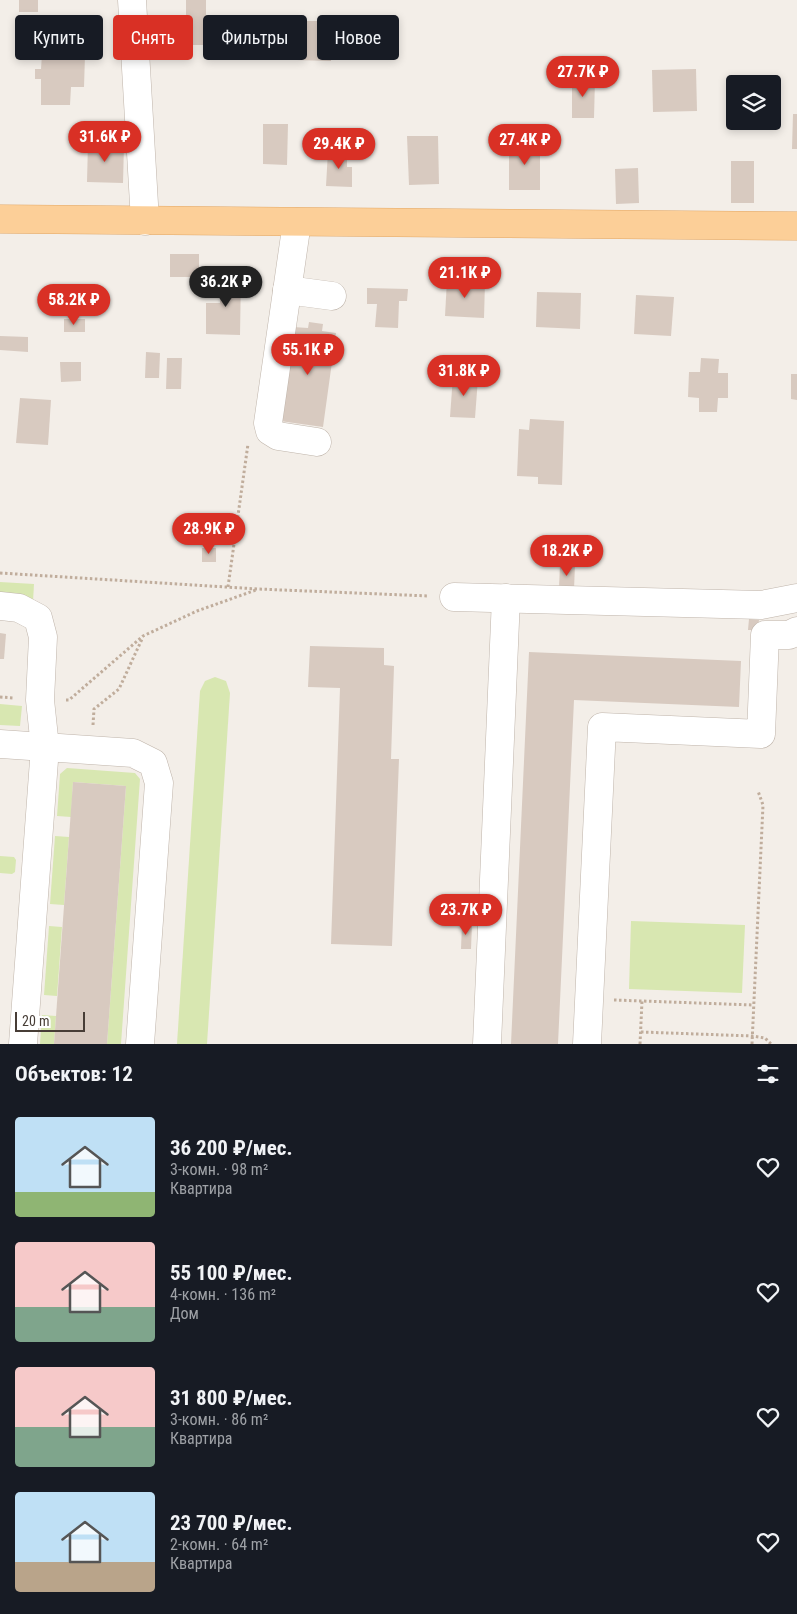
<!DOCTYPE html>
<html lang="ru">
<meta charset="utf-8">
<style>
:root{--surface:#171b24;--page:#20242c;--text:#f1f3f6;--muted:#9ea1a6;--accent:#d93025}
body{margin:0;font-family:"Roboto Condensed",sans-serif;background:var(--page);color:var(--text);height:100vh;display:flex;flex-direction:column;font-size:19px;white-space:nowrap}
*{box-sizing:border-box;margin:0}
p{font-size:16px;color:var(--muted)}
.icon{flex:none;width:28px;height:28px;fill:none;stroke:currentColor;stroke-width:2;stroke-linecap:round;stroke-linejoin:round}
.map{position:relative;height:1044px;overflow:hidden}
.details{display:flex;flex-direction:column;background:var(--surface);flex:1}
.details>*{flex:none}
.guide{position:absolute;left:15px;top:15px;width:500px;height:45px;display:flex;gap:10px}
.buttons{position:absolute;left:726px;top:75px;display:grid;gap:10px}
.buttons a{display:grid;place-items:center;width:55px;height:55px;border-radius:5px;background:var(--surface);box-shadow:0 2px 8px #0003;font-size:25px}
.scale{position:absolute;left:15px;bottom:12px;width:70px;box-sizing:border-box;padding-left:5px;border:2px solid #473d36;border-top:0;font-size:14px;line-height:18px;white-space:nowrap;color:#473d36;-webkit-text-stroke:4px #fff;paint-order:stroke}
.price{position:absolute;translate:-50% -42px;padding:0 11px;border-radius:18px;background:var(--accent);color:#fff;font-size:16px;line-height:32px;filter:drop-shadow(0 1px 2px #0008)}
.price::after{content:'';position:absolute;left:50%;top:30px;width:15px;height:11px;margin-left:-8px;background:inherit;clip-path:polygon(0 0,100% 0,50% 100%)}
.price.current{background:#222;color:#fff}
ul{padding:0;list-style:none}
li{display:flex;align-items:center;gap:15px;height:125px;padding:0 15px}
li span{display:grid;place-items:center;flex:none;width:140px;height:100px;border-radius:5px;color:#555}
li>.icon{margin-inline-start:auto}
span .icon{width:60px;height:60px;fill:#fffc;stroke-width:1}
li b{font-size:21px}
h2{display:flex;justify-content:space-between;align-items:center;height:60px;padding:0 15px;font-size:21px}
.pill{padding:0 18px;border-radius:5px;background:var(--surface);box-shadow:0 2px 8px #0003;font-size:18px;line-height:45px}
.pill.current{background:var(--accent);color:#fff}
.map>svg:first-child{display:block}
.green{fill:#d8e7b1}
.building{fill:#d8cac0}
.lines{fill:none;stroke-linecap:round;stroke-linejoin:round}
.minor-casing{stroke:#bfb4aa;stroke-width:29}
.major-casing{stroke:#e2a867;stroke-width:29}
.path{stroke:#c0ad9c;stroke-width:3;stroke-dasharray:2.5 2.5;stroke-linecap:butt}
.minor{stroke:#fff;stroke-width:28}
.major{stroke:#fccf98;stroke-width:28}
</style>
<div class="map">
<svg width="797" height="1044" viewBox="0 0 797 1044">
<rect width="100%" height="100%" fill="#f3eee8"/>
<g class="green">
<polygon points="0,582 34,584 33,602 0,600"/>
<polygon points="215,677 226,681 230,693 207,1044 177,1044 200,691 205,681"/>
<polygon points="0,704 22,706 20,726 0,725"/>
<polygon points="67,768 135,773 140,779 121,1044 107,1044 126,786 73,782 71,817 57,816 60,774"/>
<polygon points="55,836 69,837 64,905 50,904"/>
<polygon points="0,856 14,857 16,860 15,872 12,874 0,873"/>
<polygon points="631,921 745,925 742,993 629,989"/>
<polygon points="49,926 62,927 57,996 44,995"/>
<polygon points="42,1015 56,1016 54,1044 40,1044"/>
</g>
<g class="building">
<rect x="19" y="0" width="19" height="12"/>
<rect x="186" y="0" width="20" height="45"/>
<polygon points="296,21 332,21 331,61 296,60"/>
<polygon points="42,54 85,55 84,87 71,87 70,105 41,105 41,79 35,79 35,69 41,69"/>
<polygon points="696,69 697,111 653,112 652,70"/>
<polygon points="572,79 595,79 594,118 572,118"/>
<polygon points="793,114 797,114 797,149 792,149"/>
<polygon points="263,124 288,124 287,165 263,164"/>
<polygon points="407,136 438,136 439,184 409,185"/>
<polygon points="88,143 124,144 123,183 87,182"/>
<rect x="509" y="143" width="31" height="47"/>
<polygon points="328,151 347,152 347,167 352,167 352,187 326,186"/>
<rect x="731" y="161" width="23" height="42"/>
<polygon points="638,168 639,203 616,204 615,169"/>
<rect x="170" y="254" width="29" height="23"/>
<polygon points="220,275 241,275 240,335 206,334 206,303 220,303"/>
<polygon points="447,280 485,282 484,318 445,316"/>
<polygon points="367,288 408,289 407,301 399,301 398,328 375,327 377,304 367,304"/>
<polygon points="537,292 581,293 580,329 536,327"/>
<polygon points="636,295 674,297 671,336 634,334"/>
<rect x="64" y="319" width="21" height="13"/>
<polygon points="309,322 323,324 322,331 336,333 323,427 280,421 293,327 308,328"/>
<polygon points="0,336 28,337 28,352 0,350"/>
<polygon points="146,352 160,353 159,378 145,378"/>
<polygon points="167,358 182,358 181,389 166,389"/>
<polygon points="701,358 719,359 718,373 728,373 728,398 718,398 717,412 699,412 699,398 688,397 689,372 700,372"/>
<polygon points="60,362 81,362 81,381 61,382"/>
<polygon points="791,374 797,374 797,400 791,399"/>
<polygon points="453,376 478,378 475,418 450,417"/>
<polygon points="20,398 51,400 48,445 16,443"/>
<polygon points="530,419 564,421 562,485 538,484 538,477 517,476 519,429 529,430"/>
<rect x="202" y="548" width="14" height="14"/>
<polygon points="560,565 575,565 574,589 559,588"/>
<polygon points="749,619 759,620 758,630 748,630"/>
<polygon points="0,633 6,634 4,659 0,659"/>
<polygon points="310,646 384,648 384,665 394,666 391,759 399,759 392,946 331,944 340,688 308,687"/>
<polygon points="529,652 741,661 739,707 574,700 558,1044 511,1044"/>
<polygon points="73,782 126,786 107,1044 54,1044"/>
<polygon points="462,924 472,924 471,949 461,949"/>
</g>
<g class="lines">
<defs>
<g id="minor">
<polyline points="132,0 145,221"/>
<polyline points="297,222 268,423 270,431 278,436 317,442"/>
<polyline points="287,290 332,296"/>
<polyline points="454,597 761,605 797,598"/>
<polyline points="0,606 19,608 38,618 43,637 40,700 45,747 23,1044"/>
<polyline points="0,744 133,753 153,763 159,783 140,1044"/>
<polyline points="487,1044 506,598"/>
<polyline points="587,1044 602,727 761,734 765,635 789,635 797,631"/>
</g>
<polyline id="major" points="0,219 797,226"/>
</defs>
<use href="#minor" class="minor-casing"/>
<use href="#major" class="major-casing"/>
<g class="path">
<polyline points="0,573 258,589 429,596"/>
<polyline points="228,587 248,444"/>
<polyline points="0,697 14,698"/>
<polyline points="66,700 69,700 143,636 197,611 256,590"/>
<polyline points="93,725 94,709 119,689 142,639"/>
<polyline points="614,1000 753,1005"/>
<polyline points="641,1032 752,1036 765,1038 771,1044"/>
<polyline points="640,1044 642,1001"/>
<polyline points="752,1044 763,805 758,791"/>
</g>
<use href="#minor" class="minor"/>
<use href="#major" class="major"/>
</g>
</svg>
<div class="buttons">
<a><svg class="icon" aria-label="layers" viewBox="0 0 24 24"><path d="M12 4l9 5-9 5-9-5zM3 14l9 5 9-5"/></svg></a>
</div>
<div class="scale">20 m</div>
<b class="price" style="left:583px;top:98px">27.7K ₽</b>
<b class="price" style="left:105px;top:163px">31.6K ₽</b>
<b class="price" style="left:525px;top:166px">27.4K ₽</b>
<b class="price" style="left:339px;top:170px">29.4K ₽</b>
<b class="price" style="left:465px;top:299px">21.1K ₽</b>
<b class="price current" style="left:226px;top:308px">36.2K ₽</b>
<b class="price" style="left:74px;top:326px">58.2K ₽</b>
<b class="price" style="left:308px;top:376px">55.1K ₽</b>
<b class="price" style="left:464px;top:397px">31.8K ₽</b>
<b class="price" style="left:209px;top:555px">28.9K ₽</b>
<b class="price" style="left:567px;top:577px">18.2K ₽</b>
<b class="price" style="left:466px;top:936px">23.7K ₽</b>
<div class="guide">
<a class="pill">Купить</a>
<a class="pill current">Снять</a>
<a class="pill">Фильтры</a>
<a class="pill">Новое</a>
</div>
</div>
<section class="details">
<h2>Объектов: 12<svg class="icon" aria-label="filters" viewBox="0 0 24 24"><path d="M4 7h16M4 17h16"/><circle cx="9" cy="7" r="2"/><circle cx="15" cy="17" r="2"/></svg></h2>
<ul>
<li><span style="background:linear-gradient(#bfe0f5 75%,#8fb573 0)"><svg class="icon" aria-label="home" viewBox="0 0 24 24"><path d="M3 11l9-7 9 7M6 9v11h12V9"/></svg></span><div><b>36 200 ₽/мес.</b><p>3-комн. · 98 m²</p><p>Квартира</p></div><svg class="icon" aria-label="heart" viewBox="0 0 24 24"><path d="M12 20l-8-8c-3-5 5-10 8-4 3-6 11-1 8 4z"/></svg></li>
<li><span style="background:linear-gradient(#f6c9c9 65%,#7fa58c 0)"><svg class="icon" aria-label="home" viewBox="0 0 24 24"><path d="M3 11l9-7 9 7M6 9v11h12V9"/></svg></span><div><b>55 100 ₽/мес.</b><p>4-комн. · 136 m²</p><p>Дом</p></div><svg class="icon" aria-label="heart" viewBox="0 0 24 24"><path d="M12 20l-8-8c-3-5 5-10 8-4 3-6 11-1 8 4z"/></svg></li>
<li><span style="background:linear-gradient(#f6c9c9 60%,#7fa58c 0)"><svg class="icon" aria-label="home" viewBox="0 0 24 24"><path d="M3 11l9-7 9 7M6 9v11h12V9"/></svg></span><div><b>31 800 ₽/мес.</b><p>3-комн. · 86 m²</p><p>Квартира</p></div><svg class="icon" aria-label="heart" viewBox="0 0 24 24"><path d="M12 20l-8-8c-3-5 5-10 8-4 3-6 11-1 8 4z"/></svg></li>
<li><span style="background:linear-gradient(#bfe0f5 70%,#b9a48a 0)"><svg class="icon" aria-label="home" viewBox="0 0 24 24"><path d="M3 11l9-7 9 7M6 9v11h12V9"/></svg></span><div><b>23 700 ₽/мес.</b><p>2-комн. · 64 m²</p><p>Квартира</p></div><svg class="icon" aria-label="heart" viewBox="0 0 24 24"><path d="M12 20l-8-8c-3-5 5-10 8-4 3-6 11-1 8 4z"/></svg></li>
</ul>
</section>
